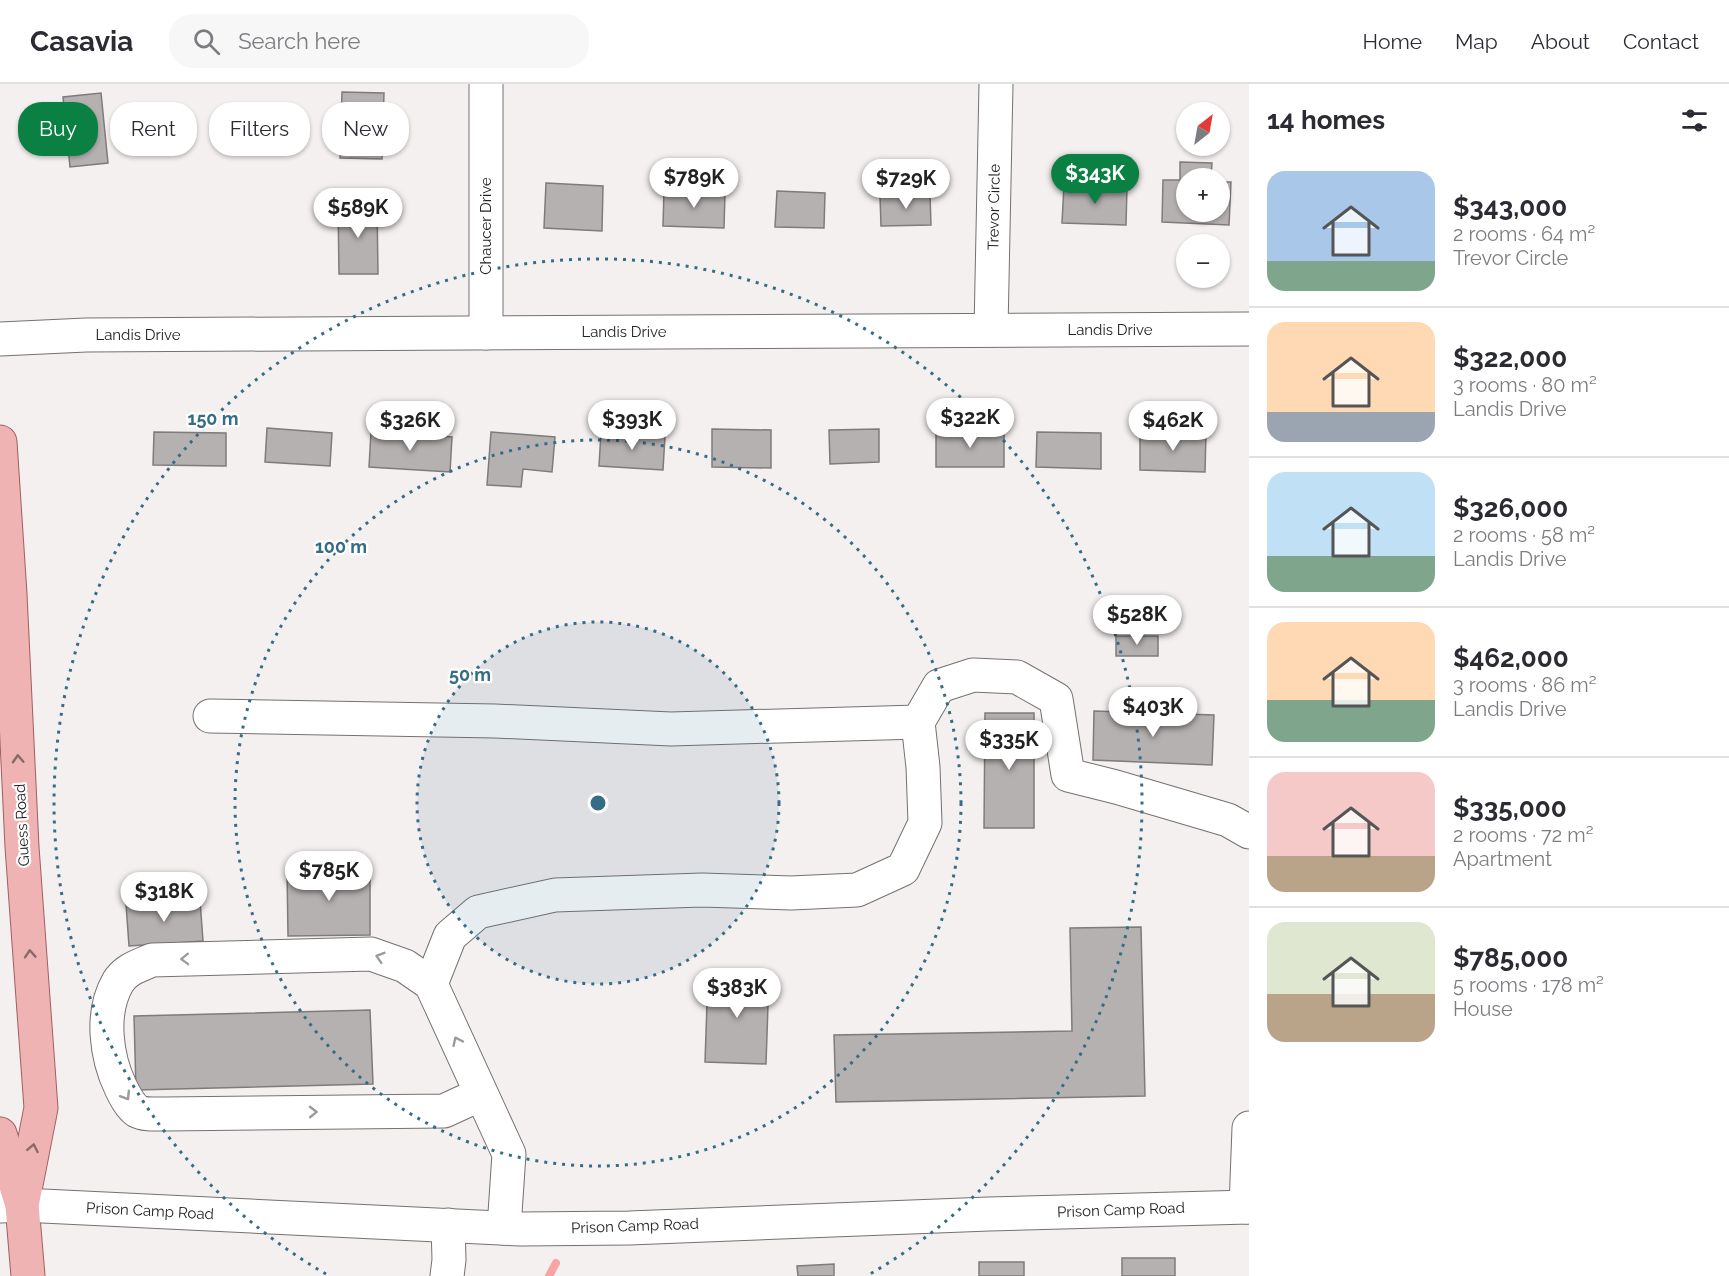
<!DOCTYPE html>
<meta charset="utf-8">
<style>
:root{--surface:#fff;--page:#f7f7f7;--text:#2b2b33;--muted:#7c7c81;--line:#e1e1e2;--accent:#0b8043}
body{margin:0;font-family:Raleway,sans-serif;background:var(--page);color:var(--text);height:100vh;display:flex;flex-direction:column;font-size:22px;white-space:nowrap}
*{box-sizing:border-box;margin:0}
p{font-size:20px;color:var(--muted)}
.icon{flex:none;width:33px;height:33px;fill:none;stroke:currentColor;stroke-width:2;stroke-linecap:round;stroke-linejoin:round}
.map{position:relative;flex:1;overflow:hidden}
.drawer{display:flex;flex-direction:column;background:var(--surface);width:480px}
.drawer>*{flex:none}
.hud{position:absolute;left:18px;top:18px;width:570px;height:54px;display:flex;gap:12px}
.needle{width:39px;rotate:31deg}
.fabs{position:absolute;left:1176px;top:18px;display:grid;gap:12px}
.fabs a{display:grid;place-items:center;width:54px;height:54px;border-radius:50%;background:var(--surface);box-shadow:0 2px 4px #0004;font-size:30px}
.price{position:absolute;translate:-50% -51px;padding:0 14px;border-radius:21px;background:#fff;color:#222;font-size:20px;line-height:39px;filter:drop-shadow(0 2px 3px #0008)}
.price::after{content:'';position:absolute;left:50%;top:36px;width:18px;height:14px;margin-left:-9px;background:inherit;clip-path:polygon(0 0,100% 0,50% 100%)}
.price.active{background:var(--accent);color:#fff}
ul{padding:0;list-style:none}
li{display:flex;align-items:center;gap:18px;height:150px;padding:0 18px}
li+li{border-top:2px solid var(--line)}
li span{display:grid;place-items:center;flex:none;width:168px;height:120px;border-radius:18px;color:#555}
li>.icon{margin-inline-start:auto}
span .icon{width:72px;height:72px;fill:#fffc;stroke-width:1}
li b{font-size:26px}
h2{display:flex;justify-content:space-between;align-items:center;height:72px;padding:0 18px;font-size:26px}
.tag{padding:0 21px;border-radius:24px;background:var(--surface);box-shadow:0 2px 4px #0004;font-size:21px;line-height:54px}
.tag.active{background:var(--accent);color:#fff}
header{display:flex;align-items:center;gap:36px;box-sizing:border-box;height:84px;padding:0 30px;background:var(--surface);border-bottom:2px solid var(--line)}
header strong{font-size:28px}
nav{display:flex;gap:33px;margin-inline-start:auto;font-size:21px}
.search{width:420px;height:54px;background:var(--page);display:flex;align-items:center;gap:15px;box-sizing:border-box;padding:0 21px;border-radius:24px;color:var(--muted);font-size:22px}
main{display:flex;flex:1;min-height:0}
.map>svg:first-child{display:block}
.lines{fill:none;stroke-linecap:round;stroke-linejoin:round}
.stream{stroke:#f8a4a3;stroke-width:8}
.building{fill:#b6b1b1;stroke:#7f7b7b;stroke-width:1.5}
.minor-casing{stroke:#757171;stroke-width:35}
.major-casing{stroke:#a05f5f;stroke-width:35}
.minor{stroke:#fff;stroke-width:33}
.major{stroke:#efb3b3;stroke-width:33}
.oneway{stroke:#896a6a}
.oneway2{stroke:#9c9b9b}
.ring{fill:none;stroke:#356d87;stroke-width:3;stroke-dasharray:3 6}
.labels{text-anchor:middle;stroke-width:4.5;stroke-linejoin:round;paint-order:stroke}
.street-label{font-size:15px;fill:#232121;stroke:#fff}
.centre{fill:#356d87;stroke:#fff;stroke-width:3}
.ring-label{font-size:18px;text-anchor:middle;font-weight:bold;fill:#356d87;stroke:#fff;stroke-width:4.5;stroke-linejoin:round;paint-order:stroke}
</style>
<header>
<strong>Casavia</strong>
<div class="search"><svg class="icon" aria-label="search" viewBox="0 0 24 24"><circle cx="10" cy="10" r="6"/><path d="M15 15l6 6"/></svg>Search here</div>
<nav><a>Home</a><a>Map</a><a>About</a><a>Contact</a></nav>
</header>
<main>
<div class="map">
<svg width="1249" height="1192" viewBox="0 0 1249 1192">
<rect width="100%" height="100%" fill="#f5f0f0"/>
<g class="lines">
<polyline class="stream" points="549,1192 556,1179"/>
</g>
<g class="building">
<polygon points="342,8 384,9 382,75 340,74"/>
<polygon points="101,9 108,79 70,83 63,13"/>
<polygon points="1180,78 1212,79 1211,94 1186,94 1186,128 1220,128 1220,98 1231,98 1229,141 1162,138 1163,96 1180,96"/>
<polygon points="546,99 603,102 602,147 544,144"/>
<polygon points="1064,101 1127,103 1126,141 1062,139"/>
<polygon points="664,106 725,108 724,144 663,142"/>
<polygon points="777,107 825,109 824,144 775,143"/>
<polygon points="930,111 931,141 881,142 880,112"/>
<polygon points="377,119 378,190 339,190 338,120"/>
<polygon points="267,344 332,349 330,382 265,378"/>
<polygon points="712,345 771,346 771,384 712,383"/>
<polygon points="879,345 879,378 830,380 829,346"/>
<rect x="936" y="347" width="68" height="36"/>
<polygon points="154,348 226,349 226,382 153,381"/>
<polygon points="371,348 452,353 450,388 369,383"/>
<polygon points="491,348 555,353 552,388 523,385 521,403 487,401"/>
<polygon points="601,348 665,352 663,386 599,382"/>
<polygon points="1037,348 1101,349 1101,385 1036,383"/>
<polygon points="1140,348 1206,349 1205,388 1140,386"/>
<rect x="1116" y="552" width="42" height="20"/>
<polygon points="1094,627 1214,631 1212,681 1093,676"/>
<polygon points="985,629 1034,629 1034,744 984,744"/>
<polygon points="370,785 370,851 288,852 287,786"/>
<polygon points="200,816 203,857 129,862 126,820"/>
<polygon points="1141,843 1145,1012 836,1018 834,951 1072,947 1070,844"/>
<polygon points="708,890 769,892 766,980 705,978"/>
<polygon points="370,926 373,1000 136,1006 134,932"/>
<rect x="1122" y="1174" width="53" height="18"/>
<rect x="979" y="1178" width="45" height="14"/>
<polygon points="834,1180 834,1192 798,1192 797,1182"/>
</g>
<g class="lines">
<defs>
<g id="minor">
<polyline points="486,0 486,249"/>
<polyline points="991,246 996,0"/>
<polyline points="0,255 86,251 1249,245"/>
<polyline points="210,632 495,637 671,645 918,638"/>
<polyline points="431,900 450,852 478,828 555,811 702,806 791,809 857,806 903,785 925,739 923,683 918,638 939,602 973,591 1017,593 1056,615 1068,691 1116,703 1228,736 1249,748"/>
<path d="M 481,1010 L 444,1027 L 165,1030 C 157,1030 144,1031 137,1027 C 130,1022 125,1012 121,1004 C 106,973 100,929 118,898 C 126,885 139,882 152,876 L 371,870 L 405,882 L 431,900 L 509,1070 L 504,1144"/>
<polyline points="0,1122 22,1121 521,1145 629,1144 989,1130 1249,1123"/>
<polyline points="1246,1123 1249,1044"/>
<polyline points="447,1192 449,1176 448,1141"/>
</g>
<g id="major">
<polyline points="0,358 10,510 22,763 41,1024 22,1121"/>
<polyline points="0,1050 22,1121 28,1192"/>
</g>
</defs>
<use href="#minor" class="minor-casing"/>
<use href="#major" class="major-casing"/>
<use href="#minor" class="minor"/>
<use href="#major" class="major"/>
</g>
<defs><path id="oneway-chevron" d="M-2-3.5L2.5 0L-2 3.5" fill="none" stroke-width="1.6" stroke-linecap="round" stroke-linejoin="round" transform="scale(1.5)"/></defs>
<g class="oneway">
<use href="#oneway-chevron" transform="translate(18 675) rotate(-93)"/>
<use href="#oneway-chevron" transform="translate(30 870) rotate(-94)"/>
<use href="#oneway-chevron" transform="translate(33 1064) rotate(-79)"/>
</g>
<g class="oneway2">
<use href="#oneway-chevron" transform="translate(380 873) rotate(-163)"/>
<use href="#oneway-chevron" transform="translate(185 875) rotate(178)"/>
<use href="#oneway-chevron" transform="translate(457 957) rotate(-115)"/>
<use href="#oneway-chevron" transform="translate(126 1012) rotate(58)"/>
<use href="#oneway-chevron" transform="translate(313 1028) rotate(-1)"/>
</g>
<circle cx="598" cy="719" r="181" fill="#356d87" fill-opacity=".12"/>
<g class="ring">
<circle cx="598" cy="719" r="181"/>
<circle cx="598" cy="719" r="363"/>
<path d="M326 1190A544 544 0 1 1 870 1190"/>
</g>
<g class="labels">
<g class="street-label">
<text transform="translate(994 123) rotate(-89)" y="5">Trevor Circle</text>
<text transform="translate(486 142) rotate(-90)" y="5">Chaucer Drive</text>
<text x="1110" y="251">Landis Drive</text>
<text x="624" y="253">Landis Drive</text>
<text x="138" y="256">Landis Drive</text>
<text transform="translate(22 741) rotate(-93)" y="5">Guess Road</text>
<text transform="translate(1121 1126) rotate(-2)" y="5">Prison Camp Road</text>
<text transform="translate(150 1127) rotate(3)" y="5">Prison Camp Road</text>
<text transform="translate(635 1142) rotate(-2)" y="5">Prison Camp Road</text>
</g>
</g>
<circle cx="598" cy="719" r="9" class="centre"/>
<g class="ring-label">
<text x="213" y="341">150 m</text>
<text x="341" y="469">100 m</text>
<text x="470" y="597">50 m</text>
</g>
</svg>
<div class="fabs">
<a><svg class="needle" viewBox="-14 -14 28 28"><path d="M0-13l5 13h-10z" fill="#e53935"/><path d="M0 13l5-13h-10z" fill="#7c7c81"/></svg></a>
<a>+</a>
<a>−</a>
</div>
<b class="price active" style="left:1095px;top:121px">$343K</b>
<b class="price" style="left:694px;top:125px">$789K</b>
<b class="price" style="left:906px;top:126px">$729K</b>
<b class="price" style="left:358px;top:155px">$589K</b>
<b class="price" style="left:970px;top:365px">$322K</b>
<b class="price" style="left:632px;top:367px">$393K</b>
<b class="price" style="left:410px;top:368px">$326K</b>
<b class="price" style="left:1173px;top:368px">$462K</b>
<b class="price" style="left:1137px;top:562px">$528K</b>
<b class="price" style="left:1153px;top:654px">$403K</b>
<b class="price" style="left:1009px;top:687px">$335K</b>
<b class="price" style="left:329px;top:818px">$785K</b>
<b class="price" style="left:164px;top:839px">$318K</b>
<b class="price" style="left:737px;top:935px">$383K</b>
<div class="hud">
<a class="tag active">Buy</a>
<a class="tag">Rent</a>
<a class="tag">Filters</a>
<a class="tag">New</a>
</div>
</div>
<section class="drawer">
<h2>14 homes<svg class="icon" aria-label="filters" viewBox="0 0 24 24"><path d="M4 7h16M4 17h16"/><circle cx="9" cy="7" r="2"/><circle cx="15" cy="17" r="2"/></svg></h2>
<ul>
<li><span style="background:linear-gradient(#a9c7e8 75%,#7fa58c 0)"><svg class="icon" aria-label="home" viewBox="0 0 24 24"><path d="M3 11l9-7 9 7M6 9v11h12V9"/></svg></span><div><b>$343,000</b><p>2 rooms · 64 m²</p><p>Trevor Circle</p></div></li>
<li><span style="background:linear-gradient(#ffd9b3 75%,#9aa5b1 0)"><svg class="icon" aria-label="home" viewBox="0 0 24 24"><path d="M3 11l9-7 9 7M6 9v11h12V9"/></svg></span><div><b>$322,000</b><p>3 rooms · 80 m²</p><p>Landis Drive</p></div></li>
<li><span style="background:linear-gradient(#bfe0f5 70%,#7fa58c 0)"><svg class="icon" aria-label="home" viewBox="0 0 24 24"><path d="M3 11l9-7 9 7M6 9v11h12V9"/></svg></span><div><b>$326,000</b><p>2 rooms · 58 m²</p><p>Landis Drive</p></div></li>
<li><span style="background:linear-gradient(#ffd9b3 65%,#7fa58c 0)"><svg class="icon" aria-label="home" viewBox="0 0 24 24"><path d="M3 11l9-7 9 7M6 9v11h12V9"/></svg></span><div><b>$462,000</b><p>3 rooms · 86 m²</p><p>Landis Drive</p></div></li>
<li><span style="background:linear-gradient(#f6c9c9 70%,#b9a48a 0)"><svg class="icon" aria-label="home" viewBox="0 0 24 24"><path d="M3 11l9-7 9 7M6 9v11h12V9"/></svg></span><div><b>$335,000</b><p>2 rooms · 72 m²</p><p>Apartment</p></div></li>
<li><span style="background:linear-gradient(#dfe7d0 60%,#b9a48a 0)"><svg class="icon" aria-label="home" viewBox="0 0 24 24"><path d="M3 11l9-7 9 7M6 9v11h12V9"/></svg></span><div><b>$785,000</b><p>5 rooms · 178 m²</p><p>House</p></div></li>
</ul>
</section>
</main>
